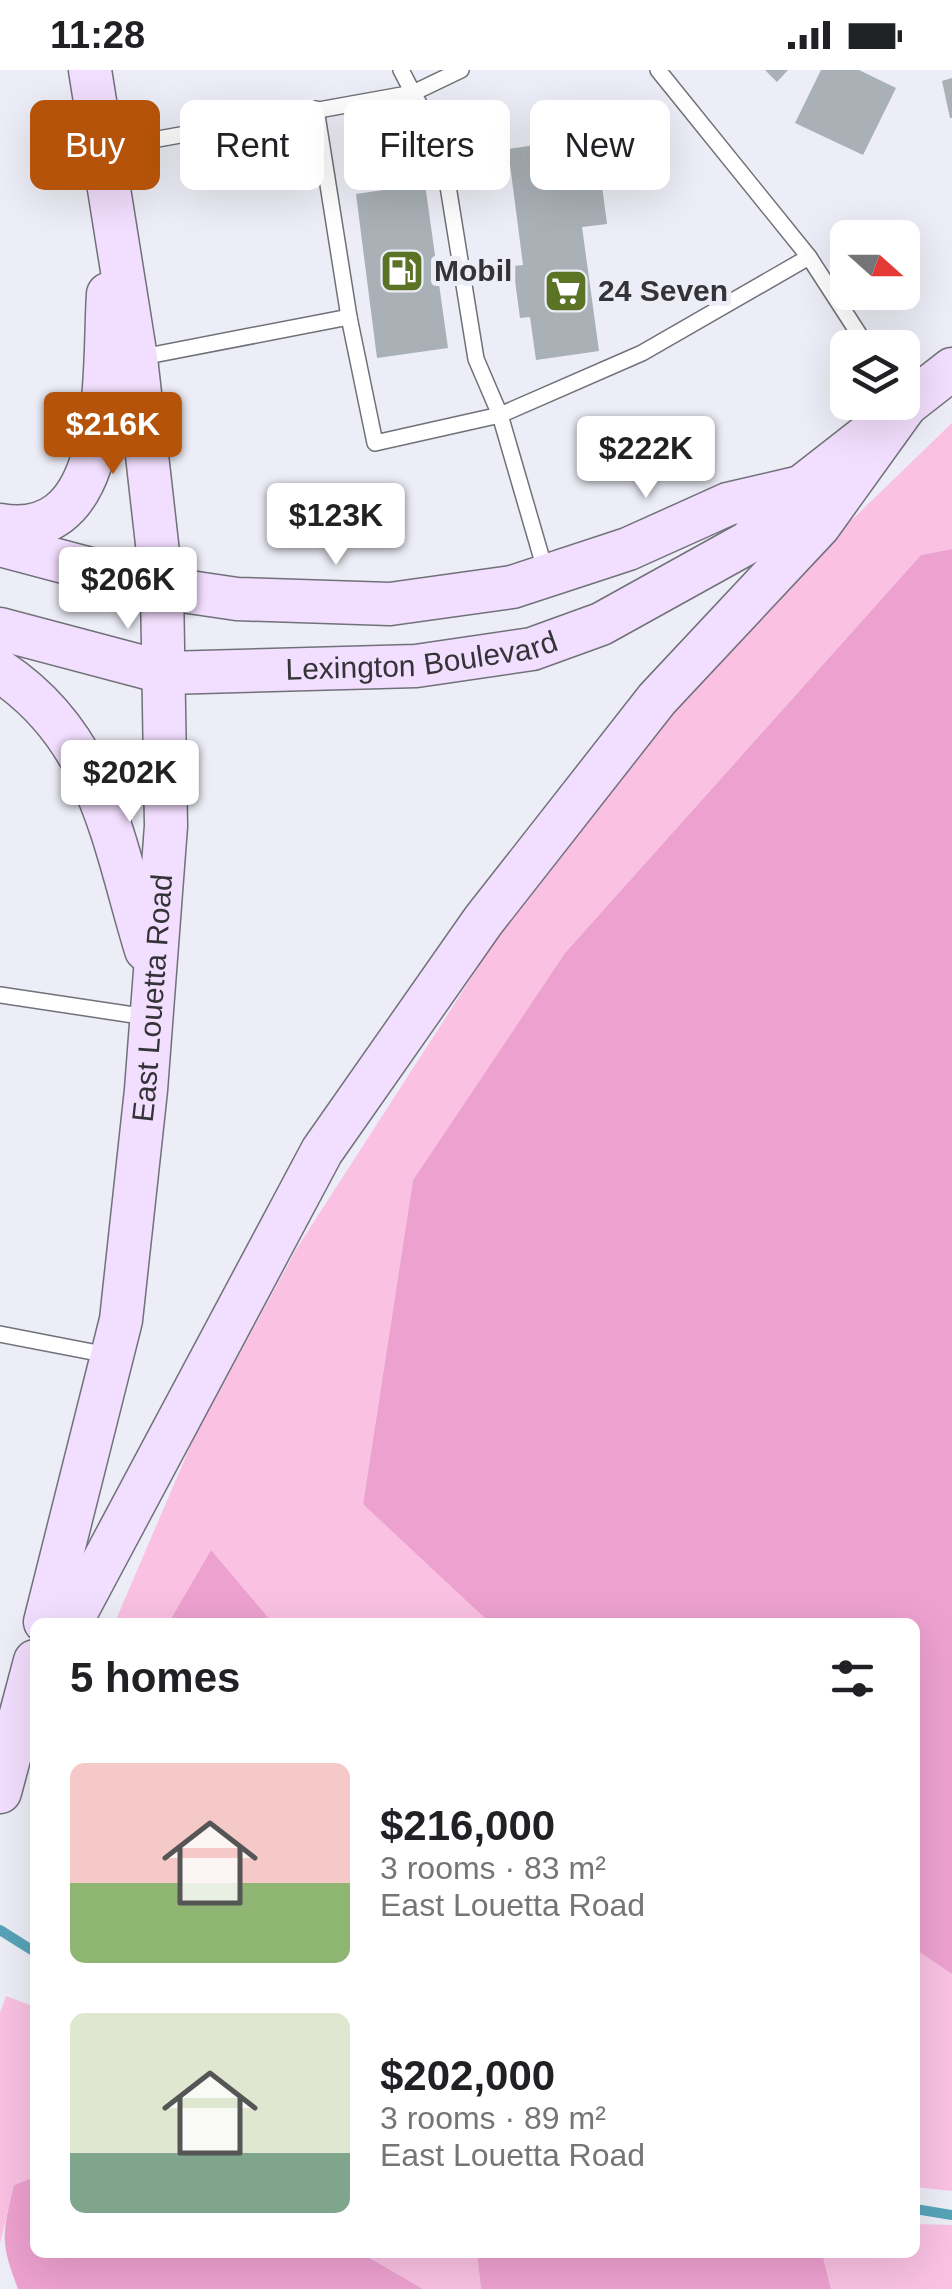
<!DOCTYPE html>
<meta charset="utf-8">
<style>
:root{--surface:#fff;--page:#f2f2f2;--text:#202124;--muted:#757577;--accent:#b45309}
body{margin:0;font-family:Arial,sans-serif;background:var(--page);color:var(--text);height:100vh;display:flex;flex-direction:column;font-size:38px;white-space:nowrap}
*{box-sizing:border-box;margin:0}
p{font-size:32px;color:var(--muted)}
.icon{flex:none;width:55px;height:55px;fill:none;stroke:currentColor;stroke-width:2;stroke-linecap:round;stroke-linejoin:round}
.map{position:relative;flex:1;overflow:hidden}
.side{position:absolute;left:30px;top:1548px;width:890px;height:640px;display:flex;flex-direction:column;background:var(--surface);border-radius:15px;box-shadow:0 10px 40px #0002}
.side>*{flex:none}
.guide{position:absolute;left:30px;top:30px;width:892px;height:90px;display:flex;gap:20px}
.needle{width:65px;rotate:111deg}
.buttons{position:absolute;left:830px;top:150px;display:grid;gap:20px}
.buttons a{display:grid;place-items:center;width:90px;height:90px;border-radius:15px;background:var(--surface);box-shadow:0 10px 40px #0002;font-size:50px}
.price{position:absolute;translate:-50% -85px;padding:0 22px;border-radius:10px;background:#fff;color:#222;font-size:32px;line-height:65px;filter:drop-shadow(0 2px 5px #0008)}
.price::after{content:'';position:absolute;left:50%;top:60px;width:30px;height:22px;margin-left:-15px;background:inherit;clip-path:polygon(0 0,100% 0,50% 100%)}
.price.active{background:var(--accent);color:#fff}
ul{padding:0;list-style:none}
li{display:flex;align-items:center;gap:30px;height:250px;padding:0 40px}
li span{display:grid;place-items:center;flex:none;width:280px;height:200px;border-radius:15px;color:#555}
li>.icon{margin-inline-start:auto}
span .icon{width:120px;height:120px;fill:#fffc;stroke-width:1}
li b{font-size:42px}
h2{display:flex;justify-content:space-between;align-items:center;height:120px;padding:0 40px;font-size:42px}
.chip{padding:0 35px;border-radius:15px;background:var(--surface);box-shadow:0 10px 40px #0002;font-size:35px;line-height:90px}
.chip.active{background:var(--accent);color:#fff}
.status{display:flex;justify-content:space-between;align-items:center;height:70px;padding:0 50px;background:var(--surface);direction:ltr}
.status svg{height:28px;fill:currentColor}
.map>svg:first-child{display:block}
.green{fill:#fac1e2}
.forest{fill:#eda1cf}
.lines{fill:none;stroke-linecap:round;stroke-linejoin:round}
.stream{stroke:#57a3b9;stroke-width:10}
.building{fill:#a9b0b6}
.service-casing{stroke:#707179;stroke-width:18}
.secondary-casing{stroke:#707179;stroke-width:45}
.service{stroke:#fff;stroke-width:15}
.secondary{stroke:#f2defe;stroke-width:42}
.labels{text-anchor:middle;stroke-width:10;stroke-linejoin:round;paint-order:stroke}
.poi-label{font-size:30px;font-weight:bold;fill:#343438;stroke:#ecedf6;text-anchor:start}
.street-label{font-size:30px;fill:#343438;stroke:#ecedf6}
</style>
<div class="status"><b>11:28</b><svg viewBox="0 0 49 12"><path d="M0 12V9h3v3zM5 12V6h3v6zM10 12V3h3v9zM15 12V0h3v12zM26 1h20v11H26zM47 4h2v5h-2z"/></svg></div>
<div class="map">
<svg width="952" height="2219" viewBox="0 0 952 2219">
<rect width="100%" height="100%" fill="#ecedf6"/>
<g class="green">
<polygon points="952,353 952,479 921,485 565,883 413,1110 363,1433 489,1552 272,1552 211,1480 169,1552 115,1552 193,1370 297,1178 577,744 804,496"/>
<polygon points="915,1879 952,1904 952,2121 915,2117"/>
<polygon points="6,1926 35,1937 35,2107 14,2115 0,2173 0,1943"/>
<polygon points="915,2154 952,2155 952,2219 831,2219 822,2183 915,2182"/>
<polygon points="361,2183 477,2183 481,2219 423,2219"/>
</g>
<g class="forest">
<polygon points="952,479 952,1904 915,1879 915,1552 489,1552 363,1434 413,1110 565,883 921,485"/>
<polygon points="211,1480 272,1552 169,1552"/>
<path d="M 35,2107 L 35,2182 L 361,2183 L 423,2219 L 18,2219 C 0,2171 2,2165 14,2115 Z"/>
<polygon points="477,2183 822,2183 831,2219 481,2219"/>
</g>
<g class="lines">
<g class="stream">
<polyline points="0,1860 35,1882"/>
<polyline points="915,2139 952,2145"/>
</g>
</g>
<g class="building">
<polygon points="765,0 788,0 777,12"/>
<polygon points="821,0 859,0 896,18 863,85 795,53"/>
<polygon points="952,8 952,48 950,48 942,11"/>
<polygon points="571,70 574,96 599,93 607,154 582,157 599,281 536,290 530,247 520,248 513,196 523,195 508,79"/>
<polygon points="425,114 448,278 377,288 356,124"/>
</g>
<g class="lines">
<defs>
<g id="service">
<polyline points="401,0 413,23 461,0"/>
<polyline points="658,0 809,187 868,278"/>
<polyline points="316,39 349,247 375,373 500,345 642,283 809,187"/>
<polyline points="108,78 413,23 441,73 476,289 500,345 546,503"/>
<polyline points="137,288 349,247"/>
<polyline points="0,925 147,947"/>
<polyline points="0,1264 108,1285"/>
</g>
<g id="secondary">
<path d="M 0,455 C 117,475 103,296 108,224"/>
<polyline points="0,475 162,518 237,529 390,534 512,517 628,479 728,434 801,417"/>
<path id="s1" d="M 0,559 L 166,603 L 416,596 L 532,579 L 601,554 L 749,472 L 801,417 L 952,299"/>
<path d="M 0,601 C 101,668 113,772 146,880"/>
<path id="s2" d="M 45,1552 L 121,1250 L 146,1020 L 166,756 L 162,518 L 136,288 L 90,0"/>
<polyline points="71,1552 322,1081 483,851 657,629 819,456 906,335"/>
<polyline points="0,1722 35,1591"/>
</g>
</defs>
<use href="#service" class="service-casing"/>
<use href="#secondary" class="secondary-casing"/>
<use href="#service" class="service"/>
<use href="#secondary" class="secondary"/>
</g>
<defs>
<symbol id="fuel-square" viewBox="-11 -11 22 22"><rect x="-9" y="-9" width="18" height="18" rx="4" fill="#5b7325" stroke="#ecedf6"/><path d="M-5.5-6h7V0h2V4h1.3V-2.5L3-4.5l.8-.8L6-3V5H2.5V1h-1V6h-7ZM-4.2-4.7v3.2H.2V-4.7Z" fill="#fff"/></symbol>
<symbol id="supermarket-square" viewBox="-11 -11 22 22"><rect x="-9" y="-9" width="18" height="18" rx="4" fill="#5b7325" stroke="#ecedf6"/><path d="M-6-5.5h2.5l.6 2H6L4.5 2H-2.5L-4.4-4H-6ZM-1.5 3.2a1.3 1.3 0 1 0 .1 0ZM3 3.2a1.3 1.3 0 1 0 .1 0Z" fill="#fff"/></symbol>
</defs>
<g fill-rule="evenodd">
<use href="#fuel-square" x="377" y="176" width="50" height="50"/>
<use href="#supermarket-square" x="541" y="196" width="50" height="50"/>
</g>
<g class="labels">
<g class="poi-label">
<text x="434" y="211">Mobil</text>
<text x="598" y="231">24 Seven</text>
</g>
<g class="street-label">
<text dy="10" stroke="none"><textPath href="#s1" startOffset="428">Lexington Boulevard</textPath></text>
<text dy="10" stroke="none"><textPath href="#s2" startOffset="635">East Louetta Road</textPath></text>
</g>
</g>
</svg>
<div class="buttons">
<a><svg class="needle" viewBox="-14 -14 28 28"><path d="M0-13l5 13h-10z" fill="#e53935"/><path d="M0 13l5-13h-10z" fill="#757577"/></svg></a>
<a><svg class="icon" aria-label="layers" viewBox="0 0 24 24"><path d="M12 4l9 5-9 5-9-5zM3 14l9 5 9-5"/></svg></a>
</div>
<b class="price active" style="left:113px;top:407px">$216K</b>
<b class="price" style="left:646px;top:431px">$222K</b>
<b class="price" style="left:336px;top:498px">$123K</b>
<b class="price" style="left:128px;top:562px">$206K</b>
<b class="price" style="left:130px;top:755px">$202K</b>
<div class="guide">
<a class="chip active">Buy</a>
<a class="chip">Rent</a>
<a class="chip">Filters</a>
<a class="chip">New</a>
</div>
<section class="side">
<h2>5 homes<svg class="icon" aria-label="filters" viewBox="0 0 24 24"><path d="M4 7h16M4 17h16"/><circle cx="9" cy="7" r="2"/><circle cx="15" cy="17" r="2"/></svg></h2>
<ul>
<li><span style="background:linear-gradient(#f6c9c9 60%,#8fb573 0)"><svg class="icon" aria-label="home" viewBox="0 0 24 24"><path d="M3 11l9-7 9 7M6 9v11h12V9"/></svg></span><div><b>$216,000</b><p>3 rooms · 83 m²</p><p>East Louetta Road</p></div></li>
<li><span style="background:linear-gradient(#dfe7d0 70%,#7fa58c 0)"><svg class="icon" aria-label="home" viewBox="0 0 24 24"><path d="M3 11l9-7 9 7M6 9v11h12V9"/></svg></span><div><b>$202,000</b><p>3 rooms · 89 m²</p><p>East Louetta Road</p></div></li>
</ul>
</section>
</div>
